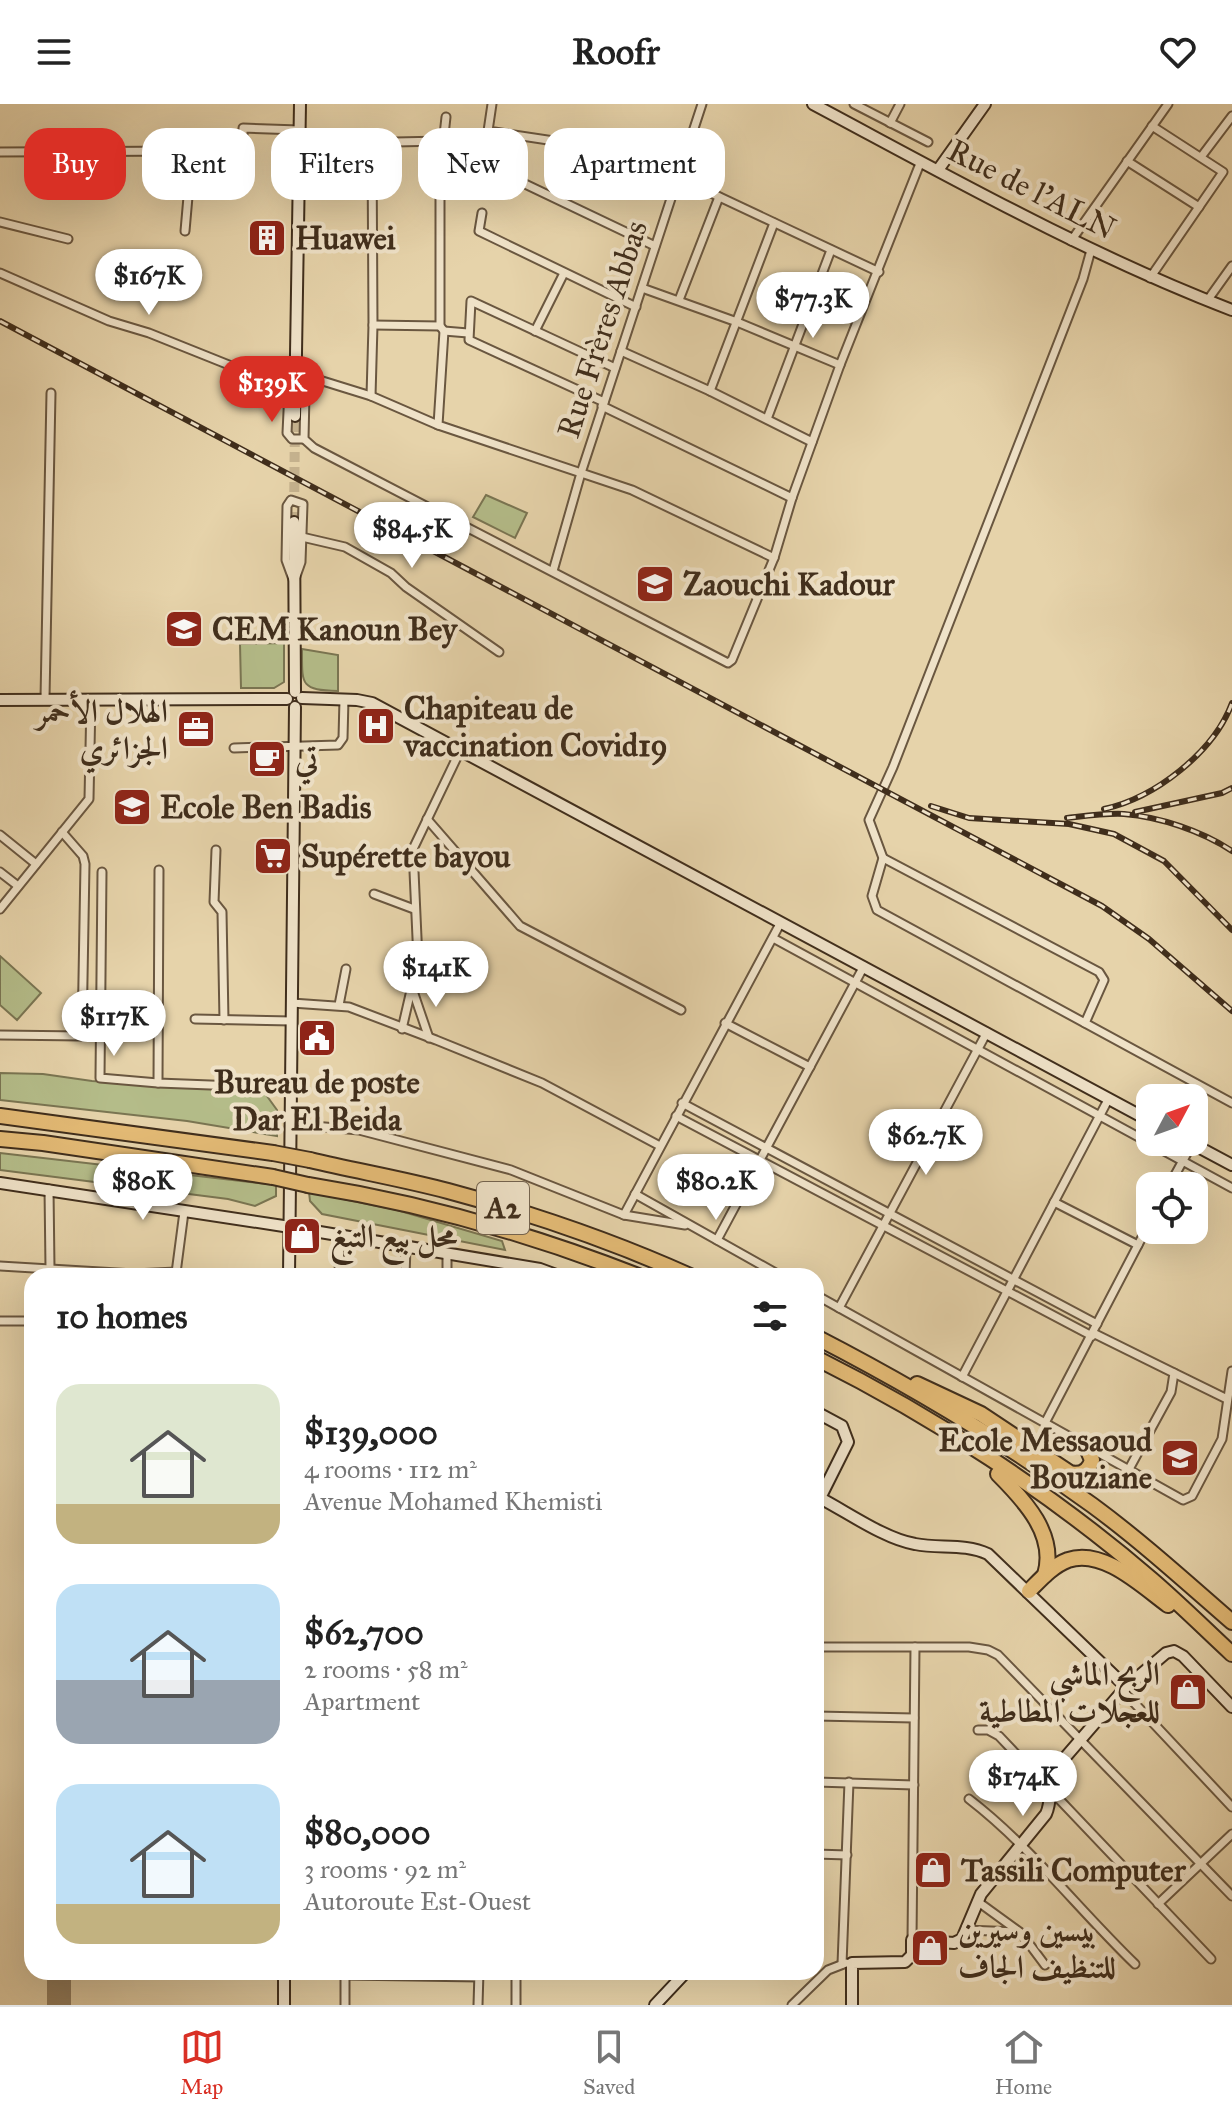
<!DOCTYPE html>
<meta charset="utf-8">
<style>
:root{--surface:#fff;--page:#f2f2f2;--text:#222;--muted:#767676;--line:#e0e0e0;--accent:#d93025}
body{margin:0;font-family:"IM FELL Great Primer",Amiri,serif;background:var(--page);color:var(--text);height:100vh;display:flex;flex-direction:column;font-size:30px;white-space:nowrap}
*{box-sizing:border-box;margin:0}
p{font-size:26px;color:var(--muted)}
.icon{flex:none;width:44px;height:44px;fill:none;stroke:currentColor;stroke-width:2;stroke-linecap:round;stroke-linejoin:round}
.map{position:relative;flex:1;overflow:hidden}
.side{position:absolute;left:24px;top:1164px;width:800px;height:712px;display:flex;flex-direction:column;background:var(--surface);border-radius:24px;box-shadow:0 8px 32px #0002}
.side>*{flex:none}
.banner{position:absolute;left:24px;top:24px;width:800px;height:72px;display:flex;gap:16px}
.needle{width:52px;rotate:49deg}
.buttons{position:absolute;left:1136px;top:980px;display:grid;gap:16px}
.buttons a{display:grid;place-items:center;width:72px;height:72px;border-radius:16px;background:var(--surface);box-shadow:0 8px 32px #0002;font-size:40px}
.price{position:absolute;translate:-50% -68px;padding:0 18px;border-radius:28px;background:#fff;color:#222;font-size:26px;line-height:52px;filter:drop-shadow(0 2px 4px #0008)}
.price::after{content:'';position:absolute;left:50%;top:48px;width:24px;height:18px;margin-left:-12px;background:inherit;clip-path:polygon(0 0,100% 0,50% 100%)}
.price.selected{background:var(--accent);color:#fff}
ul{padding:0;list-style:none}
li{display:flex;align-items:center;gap:24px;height:200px;padding:0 32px}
li span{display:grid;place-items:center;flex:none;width:224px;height:160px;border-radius:24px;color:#555}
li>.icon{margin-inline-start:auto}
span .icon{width:96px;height:96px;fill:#fffc;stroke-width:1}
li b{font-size:34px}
h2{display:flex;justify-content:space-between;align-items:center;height:96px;padding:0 32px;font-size:34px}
.chip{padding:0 28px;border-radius:24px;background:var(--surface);box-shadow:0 8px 32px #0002;font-size:28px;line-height:72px}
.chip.selected{background:var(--accent);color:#fff}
header{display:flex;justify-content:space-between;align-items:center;height:104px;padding:0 32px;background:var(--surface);font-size:36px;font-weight:800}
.dock{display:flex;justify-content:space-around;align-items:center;height:112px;border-top:2px solid var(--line);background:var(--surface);font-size:22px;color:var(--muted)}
.dock a{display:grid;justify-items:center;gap:4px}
.dock .selected{color:var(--accent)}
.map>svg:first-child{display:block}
.green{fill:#b4bc89;stroke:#7a7552;stroke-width:2}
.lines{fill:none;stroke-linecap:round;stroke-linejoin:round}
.taxiway{stroke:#938063;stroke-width:24}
.secondary-tunnel{stroke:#c5b28e;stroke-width:10;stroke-dasharray:10 5;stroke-linecap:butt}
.street-casing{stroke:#6a5740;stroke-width:11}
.secondary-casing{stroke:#402e1c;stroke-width:14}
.highway-casing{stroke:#402e1c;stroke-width:18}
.street{stroke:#efe2c8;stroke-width:7}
.secondary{stroke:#efe2c8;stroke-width:10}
.highway{stroke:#e3ba75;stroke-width:14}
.rail-casing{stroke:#402e1c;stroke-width:6}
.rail{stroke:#efe2c8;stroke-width:3;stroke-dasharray:9;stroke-linecap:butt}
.highway-bridge-casing{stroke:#402e1c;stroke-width:18;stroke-linecap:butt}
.highway-bridge{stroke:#e3ba75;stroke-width:14}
.labels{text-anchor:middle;stroke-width:8;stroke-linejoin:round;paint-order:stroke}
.shield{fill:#efe2c8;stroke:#746450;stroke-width:2}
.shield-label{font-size:30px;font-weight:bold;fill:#402e1c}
.street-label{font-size:32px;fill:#402e1c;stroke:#efe2c8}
.poi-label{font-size:32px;font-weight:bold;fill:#402e1c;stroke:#efe2c8;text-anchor:start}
</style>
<header><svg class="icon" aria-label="menu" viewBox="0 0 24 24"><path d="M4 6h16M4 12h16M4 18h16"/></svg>Roofr<svg class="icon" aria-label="heart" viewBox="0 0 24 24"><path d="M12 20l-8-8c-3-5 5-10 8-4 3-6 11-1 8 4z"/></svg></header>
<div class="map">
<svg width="1232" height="1901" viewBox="0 0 1232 1901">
<rect width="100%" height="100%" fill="#e6d3aa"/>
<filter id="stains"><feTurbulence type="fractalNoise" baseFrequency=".0025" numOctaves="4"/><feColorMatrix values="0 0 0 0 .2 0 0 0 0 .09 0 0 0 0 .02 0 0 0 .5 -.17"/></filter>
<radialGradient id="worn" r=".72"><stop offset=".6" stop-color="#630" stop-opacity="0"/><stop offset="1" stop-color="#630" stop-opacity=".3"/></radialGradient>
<g class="green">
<polygon points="486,391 527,409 515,434 473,413"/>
<polygon points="284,539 284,578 274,584 241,584 240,540"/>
<path d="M 302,545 L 338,551 L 338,587 C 300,586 302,581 302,545 Z"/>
<polygon points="0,852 41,889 17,916 0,901"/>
<polygon points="0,969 43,970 92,977 264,988 277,1006 277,1032 187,1017 0,996"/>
<polygon points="0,1049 276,1081 276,1092 255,1102 228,1095 0,1066"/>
<polygon points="309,1088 397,1106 502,1137 505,1146 322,1110 310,1097"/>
</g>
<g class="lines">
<polyline class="taxiway" points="59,1868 59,1901"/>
<polyline class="secondary-tunnel" points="294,418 295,312"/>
<defs>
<g id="street">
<polyline points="492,0 488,27 634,49 677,73 879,168"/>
<polyline points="854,0 928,38"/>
<polyline points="446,13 440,67 440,222 444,227 438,321 632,386 774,454"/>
<polyline points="890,19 900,0"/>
<polyline points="488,27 485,61 655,142"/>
<polyline points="299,40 443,37"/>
<polyline points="0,48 192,47 243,54 243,24 299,26"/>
<polyline points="1201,53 1232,12"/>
<polyline points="1127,57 1199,103"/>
<polyline points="482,109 479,127 636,203"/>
<polyline points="0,118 68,135"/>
<polyline points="185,127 192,47"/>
<polyline points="1071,137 1168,0"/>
<polyline points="1091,146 1083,175 893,663 869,716 883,754 872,792 877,806 1232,999"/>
<polyline points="0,169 109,217 149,229 229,261 237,267 296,265"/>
<polyline points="1150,174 1223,68 1152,22"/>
<polyline points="642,184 737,218 840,261"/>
<polyline points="679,196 719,93"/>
<polyline points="1207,197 1232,162"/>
<polyline points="373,221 440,222"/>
<polyline points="444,227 468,229"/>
<polyline points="535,227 564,169"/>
<polyline points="621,247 710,287 812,338"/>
<polyline points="290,265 287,329 292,335 304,335"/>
<polyline points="300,269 305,290 304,335 314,344 728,559 732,556 774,454 792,394 840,261 921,57"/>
<polyline points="300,270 371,292 438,321"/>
<polyline points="710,287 774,119"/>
<polyline points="371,292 373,221 372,39"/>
<polyline points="604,298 469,236 471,197 615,264"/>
<polyline points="602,302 792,394"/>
<polyline points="767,315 831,146"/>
<polygon points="291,396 303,400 301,458 294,478 286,456 287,402"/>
<polyline points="302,433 345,443 391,469 406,483 499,548"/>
<polyline points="553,467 581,369 702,0"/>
<polyline points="45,594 51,289"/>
<polyline points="234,644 338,641 343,634 344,595"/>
<polyline points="427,715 520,822 681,906"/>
<polyline points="0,731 36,760"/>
<polyline points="216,746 214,798 222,808 224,916"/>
<polyline points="883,754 1099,868 1104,876 1085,919"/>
<polyline points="0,768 18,782"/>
<polyline points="102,768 100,974 158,979 291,984"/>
<polyline points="374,790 414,805"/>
<polyline points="0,805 89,695 91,595"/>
<polyline points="773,834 1232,1084"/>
<polyline points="413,887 429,934"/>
<polyline points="292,899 349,903 436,936 542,979 660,1042"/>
<polyline points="339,901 346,865"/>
<polyline points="195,915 292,917"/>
<polyline points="725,919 810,963"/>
<polyline points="402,925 418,856 413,745 460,647"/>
<polyline points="0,931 82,932 85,760 83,752 62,728"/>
<polyline points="158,979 159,766"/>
<polyline points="682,999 1097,1220"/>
<polyline points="676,1012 1092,1232"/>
<polyline points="291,1020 359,1026 511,1066 624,1111 781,818"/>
<polyline points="1169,1082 1192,1040"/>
<polyline points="49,1085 50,1164"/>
<polyline points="635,1090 781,1172"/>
<polyline points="1054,1098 1138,1141"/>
<polyline points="624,1111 685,1121"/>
<polyline points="717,1136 864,862"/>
<polyline points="447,1151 447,1172"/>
<polyline points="0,1162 134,1170 176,1168"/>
<polyline points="176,1169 184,1108"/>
<polyline points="339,1172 340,1131"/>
<polyline points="405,1172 406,1143"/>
<polyline points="816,1191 1183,1396 1192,1392 1222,1335 1232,1267"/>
<polyline points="839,1204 987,928"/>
<polyline points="0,1217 32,1217"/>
<polyline points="1093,1229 1174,1269 1171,1288 1129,1365"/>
<polyline points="1174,1269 1227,1295"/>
<polyline points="962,1273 1109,994"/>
<polyline points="1045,1319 1150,1118"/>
<polyline points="816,1543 969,1543 988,1546 998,1551 1232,1792"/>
<polyline points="1124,1588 1232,1703"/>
<polyline points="816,1612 914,1614"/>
<polyline points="978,1626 988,1626 999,1632 1211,1855"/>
<polyline points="816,1678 914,1681"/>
<path d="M 969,1695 C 1030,1742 1079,1806 1135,1860"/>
<polyline points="816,1750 847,1751"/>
<polyline points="977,1797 1021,1829 1045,1861"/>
<polyline points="1158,1800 1232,1730"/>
<polyline points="965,1826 1019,1828"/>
<polyline points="912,1836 915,1543"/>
<polyline points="842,1860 849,1678"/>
<polyline points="345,1868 345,1901"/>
<polyline points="516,1868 516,1901"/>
<polyline points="345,1871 479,1873"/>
<polyline points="478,1901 479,1868"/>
<polyline points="792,1901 828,1866 846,1859"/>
</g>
<g id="secondary">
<path d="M 813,0 C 950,73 1086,150 1232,206"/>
<polyline points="938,66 985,0"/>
<polyline points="295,312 300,0"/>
<polyline points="294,418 295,588"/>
<polyline points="302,594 357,596 372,599 1150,1017"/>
<polyline points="0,596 287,595"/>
<polyline points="1189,1038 1232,1061"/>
<polyline points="0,1079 290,1123 540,1165 559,1172"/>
<polyline points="289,1172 295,603"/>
<path d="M 816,1308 L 842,1322 L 848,1338 L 820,1394 C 847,1408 885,1435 915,1440 C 940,1445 964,1439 988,1450 L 1126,1583"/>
<polyline points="284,1901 284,1868"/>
<polyline points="655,1901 686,1868"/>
<path d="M 852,1901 L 852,1859 L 905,1858 L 912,1851 L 912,1836 L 954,1839 L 962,1835 L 981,1790 L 1046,1710 C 1053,1695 1047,1679 1056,1664 L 1126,1583 L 1166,1549 L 1174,1547 L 1183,1552 L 1232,1603"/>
</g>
<g id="highway">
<polyline points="0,1012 273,1049"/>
<polyline points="0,1035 43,1039 273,1073"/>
<path d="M 310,1056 C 356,1067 403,1075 448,1087 C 530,1109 612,1137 690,1172"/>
<path d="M 308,1081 C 421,1099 531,1130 638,1172"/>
<path d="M 816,1233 C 911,1282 1005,1338 1092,1401 C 1141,1437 1186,1478 1232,1518"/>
<path d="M 816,1254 C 934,1313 1051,1389 1151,1475 C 1179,1499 1205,1525 1232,1550"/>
<path d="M 917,1280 L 981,1310 L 1070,1369 C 1081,1372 1089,1367 1092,1356 L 1086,1342"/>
<path d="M 998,1370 C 1025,1397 1057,1431 1045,1471"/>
<path d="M 1029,1487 C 1040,1476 1052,1462 1068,1456 C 1103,1444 1142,1482 1168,1501"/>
</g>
</defs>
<use href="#street" class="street-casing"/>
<use href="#secondary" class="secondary-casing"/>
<use href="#highway" class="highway-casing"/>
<use href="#street" class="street"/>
<use href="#secondary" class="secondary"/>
<use href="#highway" class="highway"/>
<defs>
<g id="rail">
<polyline points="0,217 1102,802 1149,835 1232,907"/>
<polyline points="931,702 969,714 1069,720 1114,730 1164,757 1232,826"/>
<path d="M 1104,705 C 1155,694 1214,648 1232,599"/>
<polyline points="1135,708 1222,689 1232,684"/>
<path d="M 1067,714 C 1085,712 1106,709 1124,710 C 1160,713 1202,727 1232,747"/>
</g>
</defs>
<use href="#rail" class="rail-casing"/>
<use href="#rail" class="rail"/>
<defs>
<g id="highway-bridge">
<polyline points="273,1049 310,1056"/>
<polyline points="273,1073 308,1081"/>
</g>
</defs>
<use href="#highway-bridge" class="highway-bridge-casing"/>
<use href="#highway-bridge" class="highway-bridge"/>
</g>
<defs>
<symbol id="building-square" viewBox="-11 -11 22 22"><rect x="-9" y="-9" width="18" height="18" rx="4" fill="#8f2418" stroke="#efe2c8"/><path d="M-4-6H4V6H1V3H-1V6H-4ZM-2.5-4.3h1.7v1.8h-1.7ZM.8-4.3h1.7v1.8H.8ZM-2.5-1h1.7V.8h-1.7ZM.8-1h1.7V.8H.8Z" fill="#fff"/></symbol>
<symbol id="school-square" viewBox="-11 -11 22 22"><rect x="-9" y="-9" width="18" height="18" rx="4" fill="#8f2418" stroke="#efe2c8"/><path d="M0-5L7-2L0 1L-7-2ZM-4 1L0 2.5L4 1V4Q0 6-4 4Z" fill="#fff"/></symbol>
<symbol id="hospital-square" viewBox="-11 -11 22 22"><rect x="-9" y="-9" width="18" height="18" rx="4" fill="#8f2418" stroke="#efe2c8"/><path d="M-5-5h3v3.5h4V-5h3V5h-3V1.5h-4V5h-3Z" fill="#fff"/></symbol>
<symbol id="office-square" viewBox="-11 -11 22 22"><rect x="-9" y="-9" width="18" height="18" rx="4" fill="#8f2418" stroke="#efe2c8"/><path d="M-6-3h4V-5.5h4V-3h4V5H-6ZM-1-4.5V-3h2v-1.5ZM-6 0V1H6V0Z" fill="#fff"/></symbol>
<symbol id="cafe-square" viewBox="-11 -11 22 22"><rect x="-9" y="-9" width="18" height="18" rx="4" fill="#8f2418" stroke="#efe2c8"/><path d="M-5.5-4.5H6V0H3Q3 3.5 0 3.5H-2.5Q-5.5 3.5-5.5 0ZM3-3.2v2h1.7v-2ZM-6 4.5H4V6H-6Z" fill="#fff"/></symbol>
<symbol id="supermarket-square" viewBox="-11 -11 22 22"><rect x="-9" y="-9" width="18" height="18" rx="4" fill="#8f2418" stroke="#efe2c8"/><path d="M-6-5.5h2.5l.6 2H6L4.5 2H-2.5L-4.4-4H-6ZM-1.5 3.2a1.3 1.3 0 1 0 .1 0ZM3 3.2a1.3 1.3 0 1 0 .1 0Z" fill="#fff"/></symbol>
<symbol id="civic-square" viewBox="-11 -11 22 22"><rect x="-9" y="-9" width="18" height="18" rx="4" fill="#8f2418" stroke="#efe2c8"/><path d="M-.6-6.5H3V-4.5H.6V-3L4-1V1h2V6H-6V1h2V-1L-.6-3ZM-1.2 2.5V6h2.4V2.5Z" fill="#fff"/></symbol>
<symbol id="shop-square" viewBox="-11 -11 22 22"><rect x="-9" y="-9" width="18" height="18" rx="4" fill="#8f2418" stroke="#efe2c8"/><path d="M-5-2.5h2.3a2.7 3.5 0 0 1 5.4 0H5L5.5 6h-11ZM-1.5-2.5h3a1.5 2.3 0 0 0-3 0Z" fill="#fff"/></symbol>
</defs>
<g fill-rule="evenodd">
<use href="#building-square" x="245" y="112" width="44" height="44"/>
<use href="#school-square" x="633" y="458" width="44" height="44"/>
<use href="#school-square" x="162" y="503" width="44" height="44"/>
<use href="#hospital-square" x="354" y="600" width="44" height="44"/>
<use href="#office-square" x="174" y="603" width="44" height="44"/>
<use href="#cafe-square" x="245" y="633" width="44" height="44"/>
<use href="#school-square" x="110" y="681" width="44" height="44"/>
<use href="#supermarket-square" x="251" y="730" width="44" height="44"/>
<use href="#civic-square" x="295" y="912" width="44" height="44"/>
<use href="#shop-square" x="280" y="1110" width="44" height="44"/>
<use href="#school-square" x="1158" y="1332" width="44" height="44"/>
<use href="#shop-square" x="1166" y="1566" width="44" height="44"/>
<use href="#shop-square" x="911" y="1744" width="44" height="44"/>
<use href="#shop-square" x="908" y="1822" width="44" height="44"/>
</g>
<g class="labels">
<rect class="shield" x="477" y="1078" width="52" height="52" rx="6"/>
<g class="shield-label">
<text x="503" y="1114">A2</text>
</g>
<g class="street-label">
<text transform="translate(1032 85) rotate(27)" y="11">Rue de l'ALN</text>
<text transform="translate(602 225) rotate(-72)" y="11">Rue Frères Abbas</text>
</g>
<g class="poi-label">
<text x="295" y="145">Huawei</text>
<text x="683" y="491">Zaouchi Kadour</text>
<text x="212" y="536">CEM Kanoun Bey</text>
<text x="404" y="615">Chapiteau de<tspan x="404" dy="37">vaccination Covid19</tspan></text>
<text x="168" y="618" text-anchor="end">الهلال الأحمر<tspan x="168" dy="37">الجزائري</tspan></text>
<text x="295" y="666">تي</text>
<text x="160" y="714">Ecole Ben Badis</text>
<text x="301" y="763">Supérette bayou</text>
<text x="317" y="989" text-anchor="middle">Bureau de poste<tspan x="317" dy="37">Dar El Beida</tspan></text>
<text x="330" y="1143">محل بيع التبغ</text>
<text x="1152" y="1347" text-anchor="end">Ecole Messaoud<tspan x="1152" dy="37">Bouziane</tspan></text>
<text x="1160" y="1581" text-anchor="end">الربح الماشي<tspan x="1160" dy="37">للعجلات المطاطية</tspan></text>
<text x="961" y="1777">Tassili Computer</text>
<text x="958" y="1837">بيسين وسيرين<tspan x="958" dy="37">للتنظيف الجاف</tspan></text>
</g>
</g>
<rect width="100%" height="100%" filter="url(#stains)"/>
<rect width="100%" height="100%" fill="url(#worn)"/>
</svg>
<div class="buttons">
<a><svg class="needle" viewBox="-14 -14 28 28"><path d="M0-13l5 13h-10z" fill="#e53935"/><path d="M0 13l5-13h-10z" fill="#767676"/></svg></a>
<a><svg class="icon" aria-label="locate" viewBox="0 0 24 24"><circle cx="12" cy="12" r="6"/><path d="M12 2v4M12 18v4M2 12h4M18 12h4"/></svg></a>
</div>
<b class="price" style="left:149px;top:213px">$167K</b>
<b class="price" style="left:813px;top:236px">$77.3K</b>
<b class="price selected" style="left:272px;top:320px">$139K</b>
<b class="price" style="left:412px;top:466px">$84.5K</b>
<b class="price" style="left:436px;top:905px">$141K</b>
<b class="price" style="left:114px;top:954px">$117K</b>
<b class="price" style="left:926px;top:1073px">$62.7K</b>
<b class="price" style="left:143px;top:1118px">$80K</b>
<b class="price" style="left:716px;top:1118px">$80.2K</b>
<b class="price" style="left:1023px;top:1714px">$174K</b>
<div class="banner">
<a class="chip selected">Buy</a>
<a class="chip">Rent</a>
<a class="chip">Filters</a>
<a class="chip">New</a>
<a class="chip">Apartment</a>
</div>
<section class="side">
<h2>10 homes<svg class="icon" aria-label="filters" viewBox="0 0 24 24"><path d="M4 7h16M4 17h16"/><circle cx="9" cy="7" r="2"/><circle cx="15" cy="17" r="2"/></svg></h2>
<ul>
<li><span style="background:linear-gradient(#dfe7d0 75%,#c2b280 0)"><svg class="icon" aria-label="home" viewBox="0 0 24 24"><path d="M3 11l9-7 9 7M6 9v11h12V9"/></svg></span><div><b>$139,000</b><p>4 rooms · 112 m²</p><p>Avenue Mohamed Khemisti</p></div></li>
<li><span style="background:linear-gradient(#bfe0f5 60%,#9aa5b1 0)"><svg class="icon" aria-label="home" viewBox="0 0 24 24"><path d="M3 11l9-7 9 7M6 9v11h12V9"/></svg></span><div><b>$62,700</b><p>2 rooms · 58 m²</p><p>Apartment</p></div></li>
<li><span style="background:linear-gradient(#bfe0f5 75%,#c2b280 0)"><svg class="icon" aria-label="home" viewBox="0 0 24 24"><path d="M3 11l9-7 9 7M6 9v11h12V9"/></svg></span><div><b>$80,000</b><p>3 rooms · 92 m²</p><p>Autoroute Est-Ouest</p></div></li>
</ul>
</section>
</div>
<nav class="dock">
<a class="selected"><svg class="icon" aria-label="map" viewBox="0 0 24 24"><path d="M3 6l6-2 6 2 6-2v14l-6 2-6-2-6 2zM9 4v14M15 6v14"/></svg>Map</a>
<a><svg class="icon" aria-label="saved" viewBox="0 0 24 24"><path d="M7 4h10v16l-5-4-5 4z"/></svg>Saved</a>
<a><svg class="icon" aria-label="home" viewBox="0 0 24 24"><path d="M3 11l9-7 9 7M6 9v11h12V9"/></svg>Home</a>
</nav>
